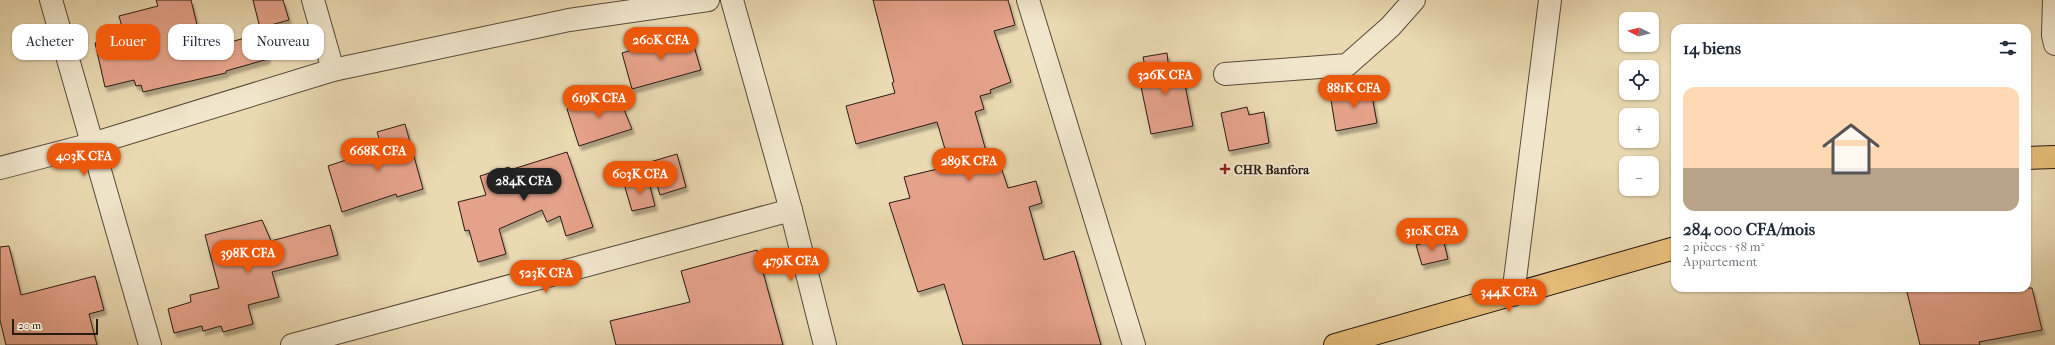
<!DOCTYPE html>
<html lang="fr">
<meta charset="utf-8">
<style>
:root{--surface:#fff;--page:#f2f2f3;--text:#1f2937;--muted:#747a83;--line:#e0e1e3;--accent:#ea580c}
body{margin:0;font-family:"IM FELL French Canon",serif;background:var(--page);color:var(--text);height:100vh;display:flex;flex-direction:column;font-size:15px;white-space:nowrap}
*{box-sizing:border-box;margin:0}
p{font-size:13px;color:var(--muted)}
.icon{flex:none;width:22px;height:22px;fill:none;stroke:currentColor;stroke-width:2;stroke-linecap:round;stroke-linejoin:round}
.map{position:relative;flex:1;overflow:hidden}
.side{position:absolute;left:1671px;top:24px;width:360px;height:268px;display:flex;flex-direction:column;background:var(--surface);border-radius:12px;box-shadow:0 1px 3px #0004}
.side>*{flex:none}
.banner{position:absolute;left:12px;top:24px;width:380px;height:36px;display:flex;gap:8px}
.needle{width:26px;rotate:276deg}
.controls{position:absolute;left:1619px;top:12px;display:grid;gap:8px}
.controls a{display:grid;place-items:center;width:40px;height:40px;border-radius:8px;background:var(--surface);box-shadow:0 1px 3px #0004;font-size:20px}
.scale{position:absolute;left:12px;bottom:10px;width:86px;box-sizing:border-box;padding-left:4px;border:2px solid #291b12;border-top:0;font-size:11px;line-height:14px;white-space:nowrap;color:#291b12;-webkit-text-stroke:3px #f1e6cc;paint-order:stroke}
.price{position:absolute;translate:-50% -34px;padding:0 9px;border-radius:14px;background:var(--accent);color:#fff;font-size:13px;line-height:26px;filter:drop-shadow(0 1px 2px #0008)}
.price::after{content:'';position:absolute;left:50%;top:24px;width:12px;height:9px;margin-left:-6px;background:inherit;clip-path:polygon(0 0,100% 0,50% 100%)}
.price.on{background:#222;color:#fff}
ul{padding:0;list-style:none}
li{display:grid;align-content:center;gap:8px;height:212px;padding:0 12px}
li+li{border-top:1px solid var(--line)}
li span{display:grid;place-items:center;height:124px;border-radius:12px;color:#555}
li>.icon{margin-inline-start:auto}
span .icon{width:72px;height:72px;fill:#fffc;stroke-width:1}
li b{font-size:17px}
h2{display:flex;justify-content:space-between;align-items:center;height:48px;padding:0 12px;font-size:17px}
.pill{padding:0 14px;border-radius:12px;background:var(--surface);box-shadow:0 1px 3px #0004;font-size:14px;line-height:36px}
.pill.on{background:var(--accent);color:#fff}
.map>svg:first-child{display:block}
.building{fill:#e5a28a;stroke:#291b12;filter:url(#shadow)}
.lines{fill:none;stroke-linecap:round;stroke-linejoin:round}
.minor-casing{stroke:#594a3a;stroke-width:24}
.major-casing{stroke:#291b12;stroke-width:24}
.minor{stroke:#f1e6cc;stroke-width:22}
.major{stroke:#e5bc78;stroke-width:22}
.poi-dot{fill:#8f2418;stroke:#f1e6cc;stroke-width:1.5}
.labels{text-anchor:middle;stroke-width:3.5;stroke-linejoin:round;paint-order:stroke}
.poi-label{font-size:13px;font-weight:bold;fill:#291b12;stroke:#f1e6cc;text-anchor:start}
</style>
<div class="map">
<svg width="2055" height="345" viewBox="0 0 2055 345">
<defs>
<filter id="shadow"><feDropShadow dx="2.5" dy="4.5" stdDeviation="1" flood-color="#0004"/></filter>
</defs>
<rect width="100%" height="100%" fill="#ead9b1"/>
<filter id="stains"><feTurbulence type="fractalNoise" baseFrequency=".005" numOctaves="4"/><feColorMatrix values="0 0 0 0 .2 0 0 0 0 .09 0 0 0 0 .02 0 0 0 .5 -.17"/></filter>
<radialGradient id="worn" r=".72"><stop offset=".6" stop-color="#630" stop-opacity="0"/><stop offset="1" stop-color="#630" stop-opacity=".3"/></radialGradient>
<g class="building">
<polygon points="156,0 191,0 203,50 262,33 268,59 226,71 226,73 143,92 141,85 136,86 134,80 105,87 95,43 120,38 117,28 122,27 119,16 158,6"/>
<polygon points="253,0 283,0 289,20 260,28"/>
<polygon points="873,0 1008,0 1015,25 994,31 1011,82 990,90 991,93 980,96 984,109 975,112 992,172 1002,170 1008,188 1036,181 1042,203 1029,207 1044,260 1074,251 1101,345 963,345 944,284 918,292 889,203 910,198 904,177 950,166 937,122 856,144 846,106 895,93 892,83 894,82"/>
<polygon points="690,33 701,70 632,89 622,53"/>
<polygon points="1167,53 1169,71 1182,69 1193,126 1151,134 1139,77 1147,76 1143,57"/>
<polygon points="1370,85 1377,123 1336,131 1331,100 1346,97 1345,90"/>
<polygon points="617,93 632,129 579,146 567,109"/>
<polygon points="1247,107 1249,115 1264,112 1269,143 1229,151 1221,113"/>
<polygon points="405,124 423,189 397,197 396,194 342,212 328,166 382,148 377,132"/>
<polygon points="567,152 593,227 566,236 560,216 547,222 542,210 499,229 506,254 478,262 469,230 465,231 458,202 486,195 480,176 509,167 510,170"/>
<polygon points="677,154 686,187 660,195 650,162"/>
<polygon points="648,178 655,206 632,211 624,184"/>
<polygon points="262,220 271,241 330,225 338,255 272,272 279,297 248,305 253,324 223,332 221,326 203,331 202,326 174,333 168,309 191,302 190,295 219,288 205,235"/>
<polygon points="1443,238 1448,259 1422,265 1416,245"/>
<polygon points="9,246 21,295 95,276 104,310 89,314 97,345 6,345 0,320 0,247"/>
<polygon points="757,250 783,345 616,345 610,321 690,302 681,271"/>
<polygon points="1906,288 2032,288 2042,330 1979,342 1980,345 1920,345"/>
</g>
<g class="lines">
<defs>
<g id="minor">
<polyline points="51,0 150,345"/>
<polyline points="313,0 333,70"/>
<polyline points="732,0 791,210 825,345"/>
<polyline points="1028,0 1134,345"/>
<polyline points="2054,0 2053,35 2055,44"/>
<polyline points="1225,74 1347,65 1390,27 1414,0"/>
<polyline points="0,168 92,144 333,70 569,20 708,0"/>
<polyline points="1513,295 1550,0"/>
<polyline points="292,345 791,210"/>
</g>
<g id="major">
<polyline points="2027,158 2055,157"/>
<polyline points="1335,345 1675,248"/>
</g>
</defs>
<use href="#minor" class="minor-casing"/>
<use href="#major" class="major-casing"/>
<use href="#minor" class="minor"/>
<use href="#major" class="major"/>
</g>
<path class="poi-dot" d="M1223 163h4v4h4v4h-4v4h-4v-4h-4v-4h4z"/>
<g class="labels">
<g class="poi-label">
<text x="1234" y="174">CHR Banfora</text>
</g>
</g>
<rect width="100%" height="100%" filter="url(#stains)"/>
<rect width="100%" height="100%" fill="url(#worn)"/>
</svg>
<div class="controls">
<a><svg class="needle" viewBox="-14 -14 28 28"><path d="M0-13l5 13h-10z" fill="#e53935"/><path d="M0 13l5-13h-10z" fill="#747a83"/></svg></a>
<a><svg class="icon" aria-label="locate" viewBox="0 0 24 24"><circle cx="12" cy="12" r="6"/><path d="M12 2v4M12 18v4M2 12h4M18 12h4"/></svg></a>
<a>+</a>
<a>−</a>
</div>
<div class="scale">20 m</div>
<b class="price" style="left:661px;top:61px">260K CFA</b>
<b class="price" style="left:1165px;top:96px">326K CFA</b>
<b class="price" style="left:1354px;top:109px">881K CFA</b>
<b class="price" style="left:599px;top:119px">619K CFA</b>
<b class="price" style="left:378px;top:172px">668K CFA</b>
<b class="price" style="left:84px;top:177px">403K CFA</b>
<b class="price" style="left:969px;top:182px">289K CFA</b>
<b class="price" style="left:640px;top:195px">603K CFA</b>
<b class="price on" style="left:524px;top:202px">284K CFA</b>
<b class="price" style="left:1432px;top:252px">310K CFA</b>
<b class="price" style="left:248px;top:274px">398K CFA</b>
<b class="price" style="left:791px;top:282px">479K CFA</b>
<b class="price" style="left:546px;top:294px">523K CFA</b>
<b class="price" style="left:1509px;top:313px">344K CFA</b>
<div class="banner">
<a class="pill">Acheter</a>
<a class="pill on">Louer</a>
<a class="pill">Filtres</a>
<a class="pill">Nouveau</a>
</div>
<section class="side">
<h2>14 biens<svg class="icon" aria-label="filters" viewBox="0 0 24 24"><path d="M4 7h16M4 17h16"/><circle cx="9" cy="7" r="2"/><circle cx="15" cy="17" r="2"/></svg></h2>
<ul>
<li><span style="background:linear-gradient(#ffd9b3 65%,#b9a48a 0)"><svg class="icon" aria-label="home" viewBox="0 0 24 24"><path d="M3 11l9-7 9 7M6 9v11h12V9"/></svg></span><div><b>284 000 CFA/mois</b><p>2 pièces · 58 m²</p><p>Appartement</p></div></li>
</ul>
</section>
</div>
